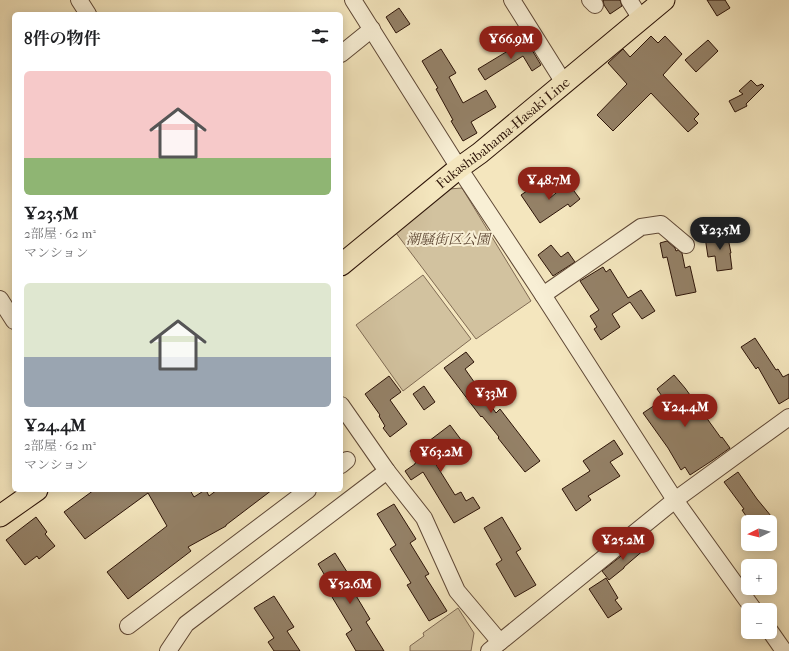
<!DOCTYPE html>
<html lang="ja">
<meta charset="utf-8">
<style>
:root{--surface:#fff;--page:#f2f2f2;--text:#202124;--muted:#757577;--accent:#8f2418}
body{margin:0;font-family:"IM FELL French Canon","Noto Serif JP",serif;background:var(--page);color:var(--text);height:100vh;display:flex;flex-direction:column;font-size:15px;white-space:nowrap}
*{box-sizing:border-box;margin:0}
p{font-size:13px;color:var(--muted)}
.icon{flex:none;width:22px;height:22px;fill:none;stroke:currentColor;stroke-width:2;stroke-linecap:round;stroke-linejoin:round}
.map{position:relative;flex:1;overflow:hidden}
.drawer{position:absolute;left:12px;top:12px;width:331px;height:480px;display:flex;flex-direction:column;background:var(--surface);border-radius:6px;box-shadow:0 2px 10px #0003}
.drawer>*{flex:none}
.needle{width:26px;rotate:264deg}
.fabs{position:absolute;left:741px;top:515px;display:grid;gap:8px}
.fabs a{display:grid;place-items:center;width:36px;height:36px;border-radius:6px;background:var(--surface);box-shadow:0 2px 10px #0003;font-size:20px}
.price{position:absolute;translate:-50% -34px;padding:0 9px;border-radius:14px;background:var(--accent);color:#fff;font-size:13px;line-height:26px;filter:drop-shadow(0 1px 2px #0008)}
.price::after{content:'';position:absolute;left:50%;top:24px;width:12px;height:9px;margin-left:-6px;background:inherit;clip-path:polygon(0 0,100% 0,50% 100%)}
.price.current{background:#222;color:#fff}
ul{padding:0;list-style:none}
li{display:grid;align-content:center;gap:8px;height:212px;padding:0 12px}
li span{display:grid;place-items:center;height:124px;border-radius:6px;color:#555}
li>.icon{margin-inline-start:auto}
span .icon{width:72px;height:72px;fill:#fffc;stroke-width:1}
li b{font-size:17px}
h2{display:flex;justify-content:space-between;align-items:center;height:48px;padding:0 12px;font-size:17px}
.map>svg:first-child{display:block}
.green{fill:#d2c29f;stroke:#806b54}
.building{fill:#948167;stroke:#2d1408}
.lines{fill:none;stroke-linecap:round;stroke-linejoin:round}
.minor-casing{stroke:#5f4836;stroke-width:18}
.major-casing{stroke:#2d1408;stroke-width:23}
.minor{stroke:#f8efd5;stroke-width:16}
.major{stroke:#f4e6be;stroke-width:21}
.labels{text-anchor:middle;stroke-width:4;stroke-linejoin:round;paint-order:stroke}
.street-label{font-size:14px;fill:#2d1408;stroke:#f8efd5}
.park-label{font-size:14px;font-style:italic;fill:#5f4835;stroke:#f8efd5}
</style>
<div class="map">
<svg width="789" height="651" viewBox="0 0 789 651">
<rect width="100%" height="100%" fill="#f4e6be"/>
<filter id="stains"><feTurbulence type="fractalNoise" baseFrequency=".005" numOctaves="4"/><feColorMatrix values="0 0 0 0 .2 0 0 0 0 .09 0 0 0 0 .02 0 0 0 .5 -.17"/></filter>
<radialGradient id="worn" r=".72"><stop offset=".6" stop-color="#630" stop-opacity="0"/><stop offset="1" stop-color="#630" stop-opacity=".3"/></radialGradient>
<g class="green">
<polygon points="462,188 531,301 476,339 396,233 449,189"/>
<polygon points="423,275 471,339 403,391 356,325"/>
<polygon points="458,608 474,633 471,651 410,651 410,646 424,636 423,633"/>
</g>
<g class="building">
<polygon points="603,0 620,0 622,6 610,14 604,5"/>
<polygon points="707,0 725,0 730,8 717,16"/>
<polygon points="399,8 410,24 396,33 386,17"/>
<polygon points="651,36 658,43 665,36 682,54 663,75 699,114 694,119 698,123 688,132 651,93 613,131 597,115 627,84 608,63 623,49 630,57"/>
<polygon points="526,40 541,65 532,71 523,56 485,80 478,69"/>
<polygon points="708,40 718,51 696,72 685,60"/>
<polygon points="441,49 456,73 449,77 463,103 486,90 496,107 471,122 477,133 463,141 451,121 453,120 436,89 438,88 422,61"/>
<polygon points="751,80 757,86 762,84 764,86 746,104 747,106 735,112 729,101 743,94 739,91"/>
<polygon points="540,182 550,198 568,183 580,199 570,207 568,204 540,223 521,195"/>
<polygon points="727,233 731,253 730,253 732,269 717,271 715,256 708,257 705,237"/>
<polygon points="667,241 675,248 676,251 678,250 682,253 685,268 690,266 696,292 676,296 667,257 663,258 660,243"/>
<polygon points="551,245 561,257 568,252 575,262 553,276 538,255"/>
<polygon points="603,267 606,272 610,269 628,298 641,290 655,311 642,319 630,302 612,314 620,327 601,340 594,329 597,327 590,316 599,310 580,281"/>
<polygon points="755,338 776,370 778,369 783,377 789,374 789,398 779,404 758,367 756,369 741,347"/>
<polygon points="466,352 474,362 465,369 496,413 500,409 540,461 525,472 498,438 499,437 482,416 481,417 444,368"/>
<polygon points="674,375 685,388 721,438 722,437 730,448 713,460 690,475 685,467 681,470 668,448 643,413 664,399 657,389"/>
<polygon points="389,376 401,392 390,400 407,424 390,437 383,428 385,426 379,416 380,415 365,394"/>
<polygon points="424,386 435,402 424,410 413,394"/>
<polygon points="450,425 462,441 437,460 438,461 435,463 455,495 461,492 466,501 473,497 480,508 454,523 423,472 411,480 405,471 415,464 415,463 418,461 410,451 423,442 425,444"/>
<polygon points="614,440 623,454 610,462 620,476 588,496 591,500 576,511 562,489 590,471 583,461"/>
<polygon points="738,472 757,499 776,522 750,522 742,510 744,509 724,482"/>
<polygon points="94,490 190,490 194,497 205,490 206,490 209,496 217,490 272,490 226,525 226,526 188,547 191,551 128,599 107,572 167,526 148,493 85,539 64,512"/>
<polygon points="394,504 416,539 410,543 429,574 425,576 447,611 429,621 407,585 411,583 390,549 396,545 377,514"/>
<polygon points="36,517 47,532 45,534 55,546 39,559 37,556 25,565 6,540"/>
<polygon points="502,517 521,549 516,552 536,585 515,597 496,564 502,560 484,528"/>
<polygon points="639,542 645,549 624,567 624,568 609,580 602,571"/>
<polygon points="335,553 356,586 352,589 370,619 366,622 384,651 356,651 346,634 352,630 332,597 336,594 318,564"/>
<polygon points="606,578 618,598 615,600 622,609 608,618 589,589"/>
<polygon points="274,596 294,627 287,631 300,651 274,651 268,642 274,638 254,608"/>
</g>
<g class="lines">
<defs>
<g id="minor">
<polyline points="79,0 88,14"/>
<polyline points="353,0 459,168 543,295 675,500 754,610"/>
<polyline points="512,0 564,83"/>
<polyline points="590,0 595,5"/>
<polyline points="629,0 641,19"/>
<polyline points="341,54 372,29"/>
<polyline points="543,295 641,227 661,224 686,245"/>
<polyline points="0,299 14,321"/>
<polyline points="341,405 387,471 424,518 457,591 500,642"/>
<polyline points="341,465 347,460"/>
<polyline points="128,626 308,490"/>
<polyline points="770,631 784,651"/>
<polyline points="168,651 186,624 387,471"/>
<polyline points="489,651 675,500 789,417"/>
</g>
<g id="major">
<path id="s1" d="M 341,265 L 459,168 L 480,153 L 664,0"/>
<polyline points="0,516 37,490"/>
</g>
</defs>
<use href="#minor" class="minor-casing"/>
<use href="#major" class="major-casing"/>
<use href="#minor" class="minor"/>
<use href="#major" class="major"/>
</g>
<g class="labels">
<g class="street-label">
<text dy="5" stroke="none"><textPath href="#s1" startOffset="209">Fukashibahama-Hasaki Line</textPath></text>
</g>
<g class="park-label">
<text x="448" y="244">潮騒街区公園</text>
</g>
</g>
<rect width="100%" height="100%" filter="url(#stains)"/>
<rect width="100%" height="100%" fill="url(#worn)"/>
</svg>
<div class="fabs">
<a><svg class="needle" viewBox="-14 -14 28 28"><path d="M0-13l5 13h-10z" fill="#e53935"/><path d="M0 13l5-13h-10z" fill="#757577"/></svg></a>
<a>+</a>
<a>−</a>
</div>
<b class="price" style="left:511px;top:60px">¥66.9M</b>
<b class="price" style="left:549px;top:201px">¥48.7M</b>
<b class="price current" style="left:720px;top:251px">¥23.5M</b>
<b class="price" style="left:491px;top:414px">¥33M</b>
<b class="price" style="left:685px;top:428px">¥24.4M</b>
<b class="price" style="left:441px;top:473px">¥63.2M</b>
<b class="price" style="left:623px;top:561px">¥25.2M</b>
<b class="price" style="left:350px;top:605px">¥52.6M</b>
<section class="drawer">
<h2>8件の物件<svg class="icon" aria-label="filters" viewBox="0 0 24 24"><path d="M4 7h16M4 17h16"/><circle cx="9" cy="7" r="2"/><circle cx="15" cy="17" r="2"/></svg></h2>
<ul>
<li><span style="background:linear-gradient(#f6c9c9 70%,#8fb573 0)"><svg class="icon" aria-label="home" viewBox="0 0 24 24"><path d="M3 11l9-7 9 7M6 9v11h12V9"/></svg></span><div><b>¥23.5M</b><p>2部屋 · 62 m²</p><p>マンション</p></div></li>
<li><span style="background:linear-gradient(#dfe7d0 60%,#9aa5b1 0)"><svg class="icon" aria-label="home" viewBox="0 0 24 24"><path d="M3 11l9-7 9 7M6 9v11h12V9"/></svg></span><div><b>¥24.4M</b><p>2部屋 · 62 m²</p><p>マンション</p></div></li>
</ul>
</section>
</div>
